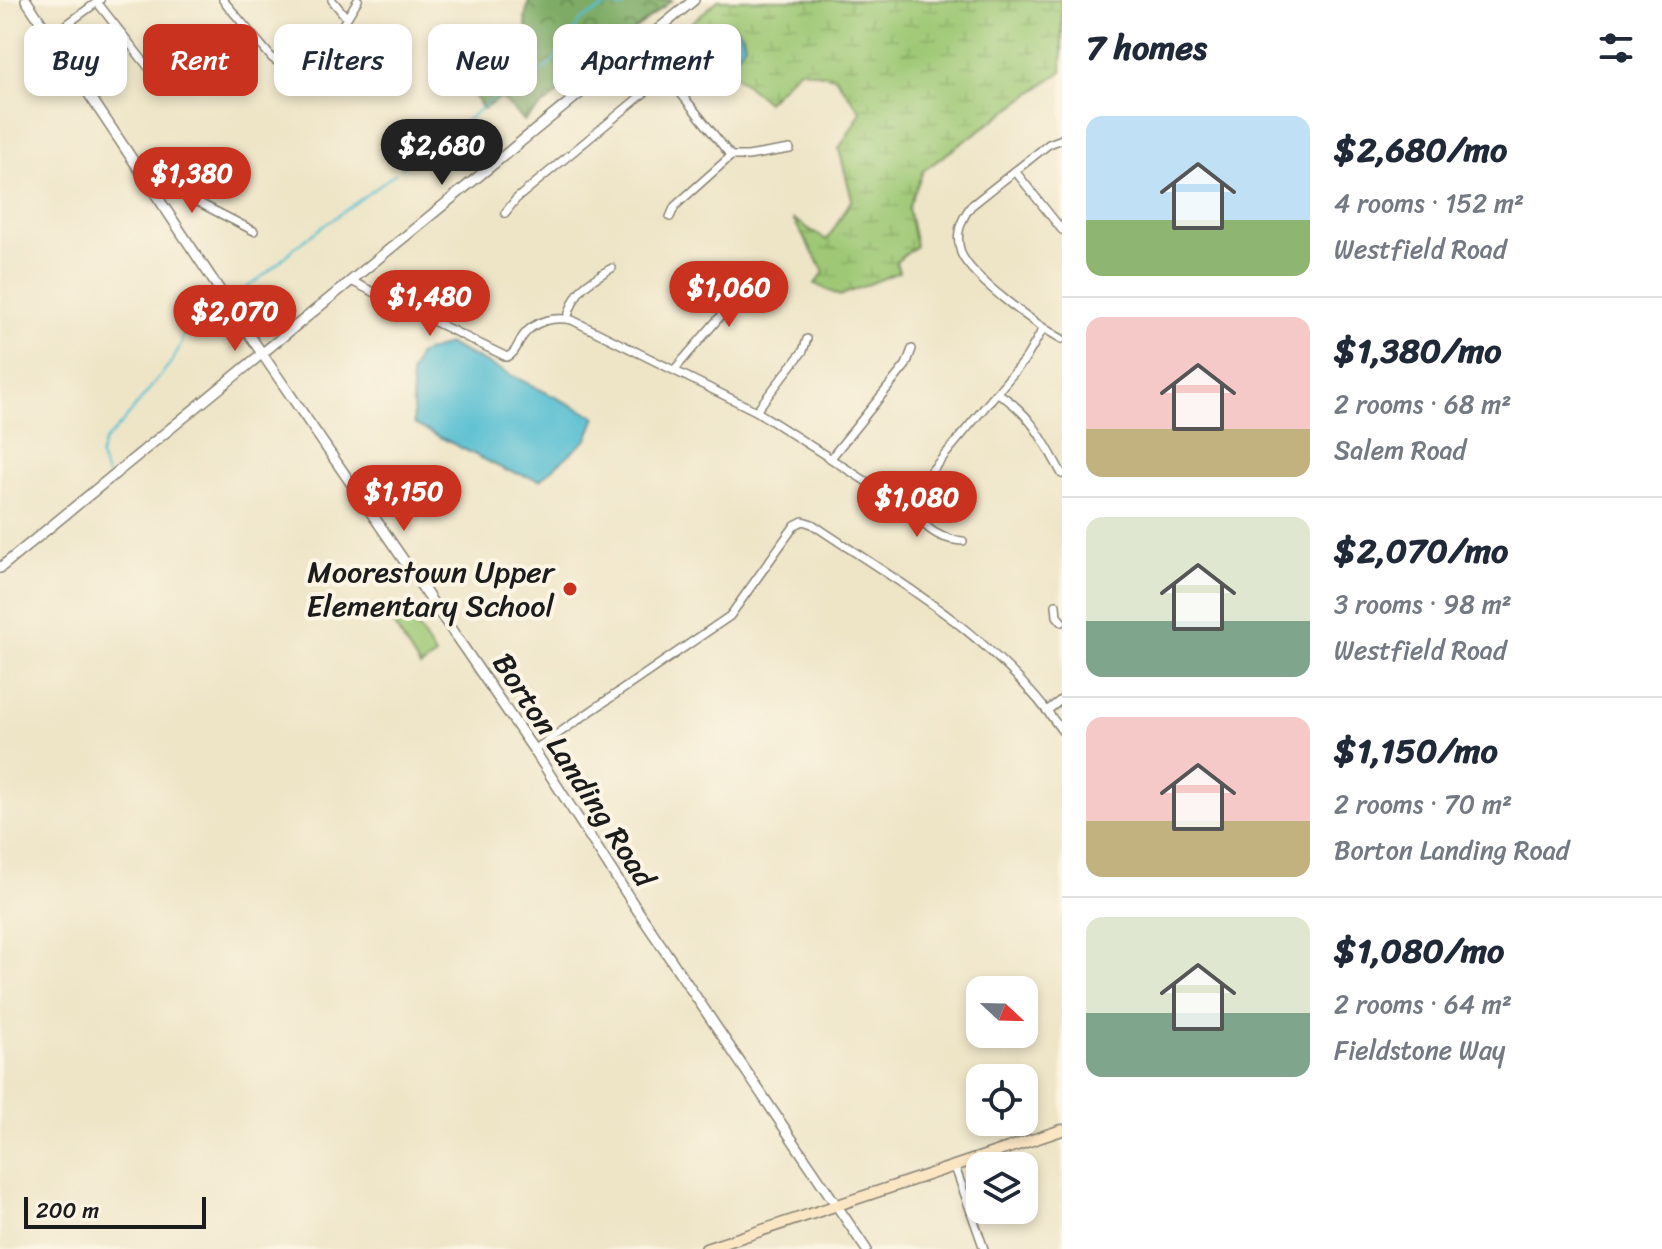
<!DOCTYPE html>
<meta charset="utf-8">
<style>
:root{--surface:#fff;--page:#f6f6f7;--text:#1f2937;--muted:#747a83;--line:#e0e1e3;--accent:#c8321e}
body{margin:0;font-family:Sriracha,sans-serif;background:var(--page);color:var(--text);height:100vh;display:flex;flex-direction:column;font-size:30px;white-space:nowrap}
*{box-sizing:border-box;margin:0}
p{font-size:26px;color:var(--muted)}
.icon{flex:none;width:44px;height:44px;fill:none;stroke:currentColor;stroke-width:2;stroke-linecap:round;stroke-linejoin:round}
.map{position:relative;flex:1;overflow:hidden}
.panel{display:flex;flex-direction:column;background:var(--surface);width:600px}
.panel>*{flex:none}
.guide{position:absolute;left:24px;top:24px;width:760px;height:72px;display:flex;gap:16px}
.needle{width:52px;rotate:112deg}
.tools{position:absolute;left:966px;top:976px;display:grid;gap:16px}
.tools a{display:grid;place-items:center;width:72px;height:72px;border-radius:16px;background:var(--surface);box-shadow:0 4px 12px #0003;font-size:40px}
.scale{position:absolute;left:24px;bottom:20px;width:182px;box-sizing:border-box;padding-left:8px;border:4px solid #1c1c1c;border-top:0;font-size:22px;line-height:28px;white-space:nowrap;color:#1c1c1c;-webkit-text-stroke:6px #fcf5e5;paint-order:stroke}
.price{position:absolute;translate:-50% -68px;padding:0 18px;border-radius:28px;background:var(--accent);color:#fff;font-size:26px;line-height:52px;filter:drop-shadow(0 2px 4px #0008)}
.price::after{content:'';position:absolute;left:50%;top:48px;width:24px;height:18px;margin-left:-12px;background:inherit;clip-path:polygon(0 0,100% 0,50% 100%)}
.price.active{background:#222;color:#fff}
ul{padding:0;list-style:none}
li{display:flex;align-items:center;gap:24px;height:200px;padding:0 24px}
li+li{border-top:2px solid var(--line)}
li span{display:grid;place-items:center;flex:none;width:224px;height:160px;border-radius:16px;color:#555}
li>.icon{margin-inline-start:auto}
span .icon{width:96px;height:96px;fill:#fffc;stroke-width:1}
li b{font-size:34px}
h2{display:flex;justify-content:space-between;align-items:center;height:96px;padding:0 24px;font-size:34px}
.tag{padding:0 28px;border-radius:16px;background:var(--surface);box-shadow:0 4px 12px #0003;font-size:28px;line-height:72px}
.tag.active{background:var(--accent);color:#fff}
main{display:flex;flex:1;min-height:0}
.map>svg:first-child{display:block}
.forest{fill:url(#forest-crowns);stroke:#4d6441;stroke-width:2}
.wetland{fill:url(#wetland-marsh);stroke:#5d7248;stroke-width:2}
.pitch{fill:#9ec874;stroke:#5d7248;stroke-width:2}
.water{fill:#54bed1;stroke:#386d76;stroke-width:2}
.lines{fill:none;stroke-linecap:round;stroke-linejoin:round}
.stream{stroke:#54bed1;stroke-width:2}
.minor-casing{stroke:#858072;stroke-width:10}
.tertiary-casing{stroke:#858072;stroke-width:12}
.secondary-casing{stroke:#858072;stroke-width:13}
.minor{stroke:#fff;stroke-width:7}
.tertiary{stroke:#fff;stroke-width:9}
.secondary{stroke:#fbe6c4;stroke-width:10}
.poi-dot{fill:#c8321e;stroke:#fcf5e5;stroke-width:3}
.labels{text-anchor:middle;stroke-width:8;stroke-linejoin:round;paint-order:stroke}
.poi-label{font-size:30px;fill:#1c1c1c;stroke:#fcf5e5;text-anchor:end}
.street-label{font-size:30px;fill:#1c1c1c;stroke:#fcf5e5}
</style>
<main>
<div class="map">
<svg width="1062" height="1249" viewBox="0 0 1062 1249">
<defs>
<pattern id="forest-crowns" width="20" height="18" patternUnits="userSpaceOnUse" patternTransform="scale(2)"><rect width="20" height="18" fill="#7eac66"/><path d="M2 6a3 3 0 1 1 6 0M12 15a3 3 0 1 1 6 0" fill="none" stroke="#668b53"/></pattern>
<pattern id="wetland-marsh" width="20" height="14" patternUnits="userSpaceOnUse" patternTransform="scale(2)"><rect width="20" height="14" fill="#9ec874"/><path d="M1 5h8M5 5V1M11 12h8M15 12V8" fill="none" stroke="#88ab64"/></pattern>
</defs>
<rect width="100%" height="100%" fill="#fcf5e5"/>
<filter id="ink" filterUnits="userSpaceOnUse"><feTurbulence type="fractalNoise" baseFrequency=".0125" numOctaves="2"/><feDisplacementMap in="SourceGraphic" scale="16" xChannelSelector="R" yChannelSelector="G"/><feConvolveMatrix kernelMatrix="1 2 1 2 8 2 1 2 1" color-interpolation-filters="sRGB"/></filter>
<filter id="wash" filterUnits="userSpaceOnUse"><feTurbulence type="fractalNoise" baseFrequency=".006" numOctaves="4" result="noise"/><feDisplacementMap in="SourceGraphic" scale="32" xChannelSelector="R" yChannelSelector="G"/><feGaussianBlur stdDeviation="1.8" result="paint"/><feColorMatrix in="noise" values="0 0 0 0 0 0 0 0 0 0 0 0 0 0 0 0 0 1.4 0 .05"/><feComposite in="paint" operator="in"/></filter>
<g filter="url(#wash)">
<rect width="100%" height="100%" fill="#eee5c7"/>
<polygon class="forest" points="529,0 672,0 610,50 606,45 576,68 578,77 524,121 501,98 483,109 475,97 483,82 531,50 525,18"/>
<polygon class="wetland" points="718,0 1062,0 1062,71 923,171 908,208 916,246 896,262 899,272 840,296 815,284 824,272 793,219 827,240 852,199 839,149 861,112 835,77 799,69 767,102 725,67 745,44 743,35 733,24 709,26 675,56 669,42"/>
<polygon class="pitch" points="406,609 436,656 420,667 390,619"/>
<g class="water">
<path d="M 726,21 L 741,32 L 745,44 C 739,55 709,88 699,89 C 688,82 675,69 675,56 L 709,26 Z"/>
<polygon points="448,344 596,417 587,439 540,480 505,470 414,424 411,374 418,355"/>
</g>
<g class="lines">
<g class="stream">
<polyline points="451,132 492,100 540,73 553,61 581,20 609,5 623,8 629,0"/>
<polyline points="402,168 446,136"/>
<path d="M 236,294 C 258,282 277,265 295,247 L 396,173"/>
<polyline points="107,475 100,456 104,442 124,421 173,360 181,344 188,314 206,315 220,306"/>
</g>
</g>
</g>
<g filter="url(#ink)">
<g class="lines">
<defs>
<g id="minor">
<path d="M 223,0 L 272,58 C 312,90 340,27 358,0"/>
<polyline points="332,0 346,17"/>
<polyline points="97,2 163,86"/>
<polyline points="51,36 100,0"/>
<polyline points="642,45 731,156 748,156 790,149"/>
<path d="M 1062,139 L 1049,144 L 971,206 C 960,221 955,235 961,253 C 971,278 1038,326 1062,339"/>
<polyline points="1015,171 1062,230"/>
<polyline points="143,174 254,231"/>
<polyline points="505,213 516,199 666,75"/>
<polyline points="670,217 675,206 731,156"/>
<path d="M 351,281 L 507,357 C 516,353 517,345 523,336 C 534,321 554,316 572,320 L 756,411 L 875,487 C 893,494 908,494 923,481 L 1026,358 L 1043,329"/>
<path d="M 567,319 C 576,288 586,283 612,268"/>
<polyline points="675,369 762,268"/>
<path d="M 998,393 C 1032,415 1043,440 1062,474"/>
<polyline points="756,411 803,351 807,339"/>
<polyline points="831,458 906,365 912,349"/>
<path d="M 906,492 C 916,520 931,539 963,541"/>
<polyline points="1056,605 1057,616 1062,622"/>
<polyline points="1048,710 1062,699"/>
<path d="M 534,750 L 730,616 L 795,525 L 803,521 L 812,524 C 906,587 995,636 1062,731"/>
<polyline points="955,1167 984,1249"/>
</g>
<g id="tertiary">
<polyline points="26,0 267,361 534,750 632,902 866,1249"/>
<polyline points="0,568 694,0"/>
</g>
<polyline id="secondary" points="706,1249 1062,1130"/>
</defs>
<use href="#minor" class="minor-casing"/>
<use href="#tertiary" class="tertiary-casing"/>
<use href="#secondary" class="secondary-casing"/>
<use href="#minor" class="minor"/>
<use href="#tertiary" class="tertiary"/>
<use href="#secondary" class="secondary"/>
</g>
</g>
<circle class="poi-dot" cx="570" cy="589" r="8"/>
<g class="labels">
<g class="poi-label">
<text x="554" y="582">Moorestown Upper<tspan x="554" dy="34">Elementary School</tspan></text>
</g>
<g class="street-label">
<text transform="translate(574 770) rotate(57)" y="10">Borton Landing Road</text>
</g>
</g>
</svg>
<div class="tools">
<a><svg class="needle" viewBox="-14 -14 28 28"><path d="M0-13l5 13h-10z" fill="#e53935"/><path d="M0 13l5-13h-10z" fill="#747a83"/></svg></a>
<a><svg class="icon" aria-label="locate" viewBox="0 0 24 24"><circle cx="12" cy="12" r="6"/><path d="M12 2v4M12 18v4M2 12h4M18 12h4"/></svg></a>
<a><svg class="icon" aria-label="layers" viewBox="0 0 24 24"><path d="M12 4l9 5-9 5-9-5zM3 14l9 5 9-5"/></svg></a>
</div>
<div class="scale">200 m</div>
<b class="price active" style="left:442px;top:187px">$2,680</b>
<b class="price" style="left:192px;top:215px">$1,380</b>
<b class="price" style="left:729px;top:329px">$1,060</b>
<b class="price" style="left:430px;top:338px">$1,480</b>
<b class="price" style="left:235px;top:353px">$2,070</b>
<b class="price" style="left:404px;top:533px">$1,150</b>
<b class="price" style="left:917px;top:539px">$1,080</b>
<div class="guide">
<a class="tag">Buy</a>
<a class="tag active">Rent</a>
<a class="tag">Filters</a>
<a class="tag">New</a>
<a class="tag">Apartment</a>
</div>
</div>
<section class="panel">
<h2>7 homes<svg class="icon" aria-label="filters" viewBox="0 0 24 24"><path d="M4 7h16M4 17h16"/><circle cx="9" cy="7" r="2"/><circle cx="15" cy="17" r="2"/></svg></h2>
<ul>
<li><span style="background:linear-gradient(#bfe0f5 65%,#8fb573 0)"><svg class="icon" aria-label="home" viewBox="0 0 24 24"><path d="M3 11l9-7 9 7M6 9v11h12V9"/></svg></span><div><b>$2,680/mo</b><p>4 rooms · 152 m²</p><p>Westfield Road</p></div></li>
<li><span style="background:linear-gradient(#f6c9c9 70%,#c2b280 0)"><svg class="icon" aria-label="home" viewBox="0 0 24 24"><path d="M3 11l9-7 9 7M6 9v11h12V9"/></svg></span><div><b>$1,380/mo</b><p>2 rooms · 68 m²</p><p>Salem Road</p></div></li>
<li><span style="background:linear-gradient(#dfe7d0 65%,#7fa58c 0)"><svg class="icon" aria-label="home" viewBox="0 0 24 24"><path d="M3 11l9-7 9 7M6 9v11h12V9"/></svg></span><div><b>$2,070/mo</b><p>3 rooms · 98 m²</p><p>Westfield Road</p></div></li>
<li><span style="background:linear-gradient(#f6c9c9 65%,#c2b280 0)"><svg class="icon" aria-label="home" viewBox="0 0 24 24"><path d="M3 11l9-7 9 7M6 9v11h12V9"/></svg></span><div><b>$1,150/mo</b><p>2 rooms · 70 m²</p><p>Borton Landing Road</p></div></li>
<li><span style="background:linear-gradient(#dfe7d0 60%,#7fa58c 0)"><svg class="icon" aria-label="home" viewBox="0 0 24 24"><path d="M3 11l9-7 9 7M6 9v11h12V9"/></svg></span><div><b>$1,080/mo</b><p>2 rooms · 64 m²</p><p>Fieldstone Way</p></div></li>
</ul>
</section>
</main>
